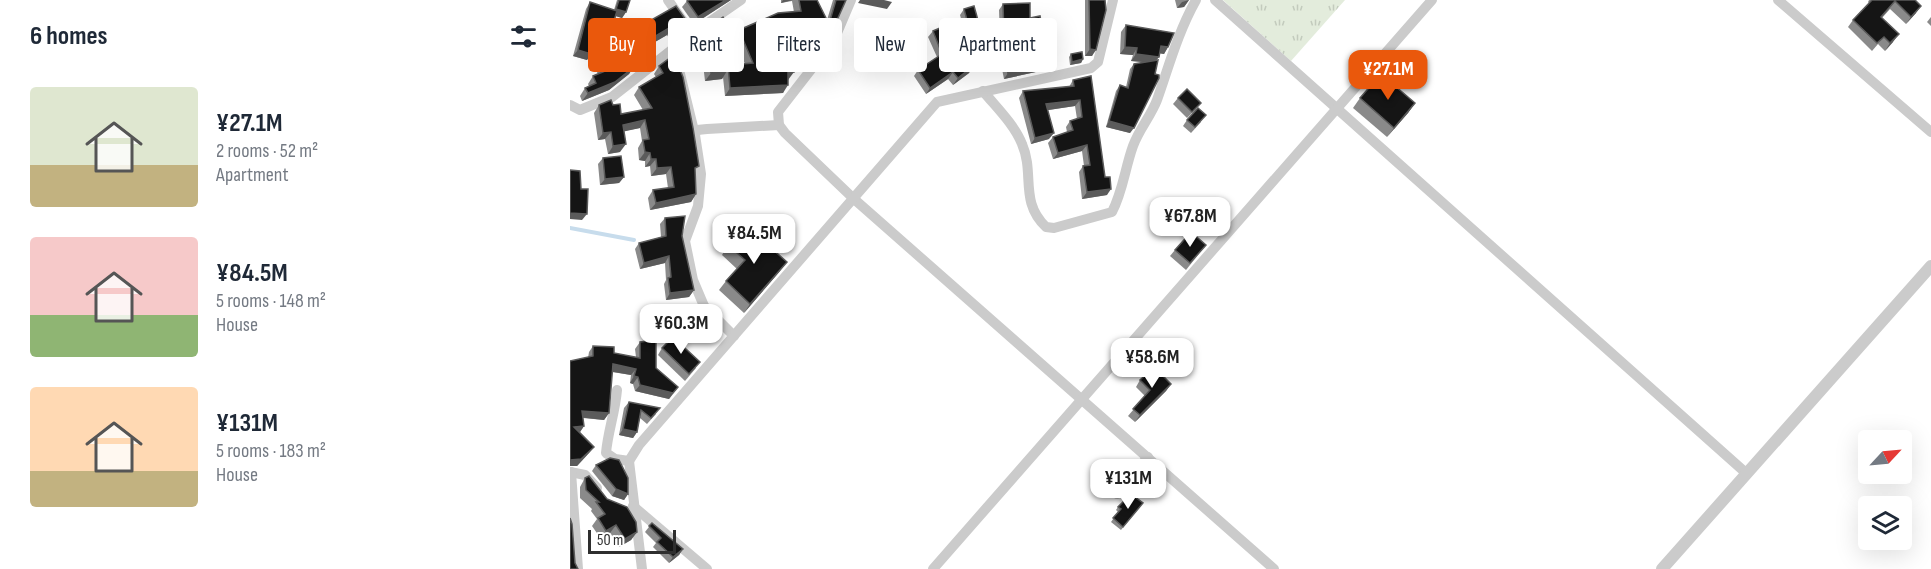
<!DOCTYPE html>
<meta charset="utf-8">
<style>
:root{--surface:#fff;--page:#f6f6f7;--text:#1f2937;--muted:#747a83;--accent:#ea580c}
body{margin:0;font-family:"Sofia Sans Condensed",sans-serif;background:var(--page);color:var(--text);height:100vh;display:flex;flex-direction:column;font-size:22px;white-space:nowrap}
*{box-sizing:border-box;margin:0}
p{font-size:20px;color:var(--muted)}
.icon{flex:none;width:33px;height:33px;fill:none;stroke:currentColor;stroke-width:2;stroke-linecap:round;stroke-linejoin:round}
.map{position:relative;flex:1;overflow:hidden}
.drawer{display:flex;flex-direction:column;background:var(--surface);width:570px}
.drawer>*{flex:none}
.banner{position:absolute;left:18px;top:18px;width:570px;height:54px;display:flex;gap:12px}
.needle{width:39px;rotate:64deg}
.tools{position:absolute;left:1288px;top:430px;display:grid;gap:12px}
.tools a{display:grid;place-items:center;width:54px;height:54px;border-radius:6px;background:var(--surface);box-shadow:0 6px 24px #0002;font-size:30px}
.scale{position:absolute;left:18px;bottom:15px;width:88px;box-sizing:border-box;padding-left:6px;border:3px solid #2e2e2e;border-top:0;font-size:16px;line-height:21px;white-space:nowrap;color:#2e2e2e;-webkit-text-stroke:4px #fff;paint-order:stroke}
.price{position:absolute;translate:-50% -51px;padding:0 14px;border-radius:12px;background:#fff;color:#222;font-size:20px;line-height:39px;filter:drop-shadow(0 2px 3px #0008)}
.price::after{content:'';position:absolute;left:50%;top:36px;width:18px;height:14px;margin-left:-9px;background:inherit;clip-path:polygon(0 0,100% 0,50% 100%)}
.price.on{background:var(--accent);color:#fff}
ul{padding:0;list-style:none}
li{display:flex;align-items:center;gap:18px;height:150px;padding:0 30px}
li span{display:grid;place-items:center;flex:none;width:168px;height:120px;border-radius:6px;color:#555}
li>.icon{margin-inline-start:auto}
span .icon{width:72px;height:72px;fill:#fffc;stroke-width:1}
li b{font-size:26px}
h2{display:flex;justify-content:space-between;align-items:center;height:72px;padding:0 30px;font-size:26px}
.tag{padding:0 21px;border-radius:6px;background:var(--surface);box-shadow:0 6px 24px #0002;font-size:21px;line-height:54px}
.tag.on{background:var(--accent);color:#fff}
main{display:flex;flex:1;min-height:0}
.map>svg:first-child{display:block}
.grass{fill:url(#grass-tufts)}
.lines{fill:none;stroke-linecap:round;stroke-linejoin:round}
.stream{stroke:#c7dcec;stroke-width:4}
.minor{stroke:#cbcbcb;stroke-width:10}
.tertiary{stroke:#cbcbcb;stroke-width:12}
.wall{fill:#8a8a8a;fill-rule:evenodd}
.shaded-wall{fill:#5b5b5b}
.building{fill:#151515;stroke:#5b5b5b;stroke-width:1.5}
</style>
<main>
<section class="drawer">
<h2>6 homes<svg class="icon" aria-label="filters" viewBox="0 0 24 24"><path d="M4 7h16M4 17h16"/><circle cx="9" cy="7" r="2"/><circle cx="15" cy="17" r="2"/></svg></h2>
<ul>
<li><span style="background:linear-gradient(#dfe7d0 65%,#c2b280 0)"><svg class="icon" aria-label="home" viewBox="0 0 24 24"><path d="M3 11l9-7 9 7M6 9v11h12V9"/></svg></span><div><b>¥27.1M</b><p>2 rooms · 52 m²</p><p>Apartment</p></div></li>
<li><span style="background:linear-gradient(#f6c9c9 65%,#8fb573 0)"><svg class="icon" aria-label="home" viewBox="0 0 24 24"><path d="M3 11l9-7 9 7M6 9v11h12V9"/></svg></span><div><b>¥84.5M</b><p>5 rooms · 148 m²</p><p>House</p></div></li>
<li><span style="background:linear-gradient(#ffd9b3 70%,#c2b280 0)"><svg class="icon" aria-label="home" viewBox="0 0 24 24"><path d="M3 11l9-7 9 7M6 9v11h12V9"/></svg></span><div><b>¥131M</b><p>5 rooms · 183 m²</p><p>House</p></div></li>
</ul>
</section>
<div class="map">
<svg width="1361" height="569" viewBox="0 0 1361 569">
<defs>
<pattern id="grass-tufts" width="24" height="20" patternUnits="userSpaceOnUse" patternTransform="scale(1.5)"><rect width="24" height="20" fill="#e3ecdc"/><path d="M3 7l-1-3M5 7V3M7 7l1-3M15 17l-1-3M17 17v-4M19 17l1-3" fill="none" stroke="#c3cbbd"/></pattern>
</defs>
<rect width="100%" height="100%" fill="#fff"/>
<polygon class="grass" points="653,0 775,0 721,61"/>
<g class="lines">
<polyline class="stream" points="0,228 64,240"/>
<g class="minor">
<polyline points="98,0 122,34"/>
<polyline points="281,0 264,40 208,112 209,125 215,133 284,199 704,569"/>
<polyline points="645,0 1176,473"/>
<polyline points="1208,0 1361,132"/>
<polyline points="109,70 125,135"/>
<path d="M 413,91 C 426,107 444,124 452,144 C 465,174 449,201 476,227 L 484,228 L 542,212 C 553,191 555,168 563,146 C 569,129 581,116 587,100 C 599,66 608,32 626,0"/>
<polyline points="0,105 10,110 42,97 122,34 171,0"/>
<polyline points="164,336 134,306 123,280 115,241 128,206 131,174 125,135 127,130 137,129 209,125"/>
<path d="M 47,390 C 45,413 38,431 36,453 L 45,459 L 59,461 L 72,569"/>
<polyline points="59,461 69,445 367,102 521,68 528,62 543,0"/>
<polyline points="0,472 15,475 27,488"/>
<polyline points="1,472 8,569"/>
<polyline points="547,494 578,457"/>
<polyline points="63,506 137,569"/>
<polyline points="363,569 862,0"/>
</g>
<polyline class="tertiary" points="1092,569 1361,266"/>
</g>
<g class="wall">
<polygon points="47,0 60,0 56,12 52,18 46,16 41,30 37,37 27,33 21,54 17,60 3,56 16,9 20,2 44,10"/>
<polygon points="161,0 124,24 112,7 117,1"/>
<path d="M 211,0 L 247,0 L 257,20 L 263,0 L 276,0 L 263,29 L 255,39 L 246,35 L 236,64 L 223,62 L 218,80 L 213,93 L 155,96 L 153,77 L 152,79 L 135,81 L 130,38 L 135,30 L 157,25 L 169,31 L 224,12 L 222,1 L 211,3 ZM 164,38 L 175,64 L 158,65 L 157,67 L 154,43 Z"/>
<polygon points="515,0 535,0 522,56 515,56"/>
<polygon points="605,0 619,0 614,7 607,8"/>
<polygon points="1299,0 1345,0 1346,13 1336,24 1320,9 1312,18 1323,42 1315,51 1308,44 1302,51 1278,27 1283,20 1299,3 1298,2"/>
<polygon points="433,4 460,18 475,70 434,79 430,59 424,61 422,54 402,60 390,15 394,9 414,42 430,38 429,10"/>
<polygon points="106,6 112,33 101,41 97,35 78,46 70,33 76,23"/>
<polygon points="1361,17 1361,26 1357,22"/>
<polygon points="556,25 598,47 594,54 590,53 589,57 586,60 560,133 536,127 546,91 550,85 556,87 560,69 564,64 574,62 561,61 563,55 550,54 551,32"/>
<polygon points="363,31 382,40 403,66 399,73 383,85 378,79 356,94 344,76 348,70 367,57 358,37"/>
<polygon points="50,40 74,44 71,48 68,57 69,59 59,74 39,90 12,101 10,96 15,88 19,86 18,84 23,76 28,74 22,63 28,55 45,47"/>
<polygon points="501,54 513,59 511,63 500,65 499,57"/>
<polygon points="104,55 125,172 126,194 121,202 80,210 78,198 83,190 98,188 96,174 81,176 80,166 75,167 75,161 69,160 68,148 72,141 70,128 54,131 50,152 38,154 35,139 28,140 24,113 29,105 43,105 51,114 73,110 64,95 69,87 86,77 84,74 89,66"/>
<polygon points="521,76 537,195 512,199 509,172 513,166 514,166 512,151 483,159 478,143 483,137 497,132 496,127 500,121 507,119 505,106 478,110 479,139 461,144 449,98 453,91 499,87 503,80"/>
<polygon points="608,98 626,109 617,118 603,104"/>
<polygon points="790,98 845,103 838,113 817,137 783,108"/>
<polygon points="617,120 631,122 621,133 613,126"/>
<polygon points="33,158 54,177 49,183 30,185 28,164"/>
<polygon points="95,218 112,236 124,290 119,297 96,300 94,284 96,280 95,263 70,269 65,249 69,243 91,237 90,224"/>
<polygon points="158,245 210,271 174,313 149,290 156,281 167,269 152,255"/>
<polygon points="636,245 616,270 600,256 605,250"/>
<polygon points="70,342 103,394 99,399 65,391 63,384 60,383 61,375 42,372 39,413 34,420 13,418 14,426 10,432 24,447 19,453 7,466 0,466 19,352 23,346 44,353 66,357 65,349"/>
<polygon points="92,348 126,368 115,381 88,355"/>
<polygon points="570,380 601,384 596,391 565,422 558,416 575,396 566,387"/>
<polygon points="59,402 86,414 77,424 70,418 67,432 63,438 49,435 54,408"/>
<polygon points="26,465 58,494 54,500 42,496 22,471"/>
<polygon points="15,478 37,499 67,532 61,540 49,547 40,533 31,539 22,526 27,519 21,511 22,509 10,498 10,487"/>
<polygon points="573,503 551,530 541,522 548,512 546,510 548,507"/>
<polygon points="82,523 113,549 109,555 99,563 83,547 86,543 75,532"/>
</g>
<g class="shaded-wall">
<polygon points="156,0 161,0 124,24 128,17"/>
<polygon points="213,0 223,0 211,3"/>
<polygon points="290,0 314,0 322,2 317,9 288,3"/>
<polygon points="619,0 614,7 607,8 612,2"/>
<polygon points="1351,6 1346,13 1336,24 1341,17"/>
<polygon points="46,9 56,12 52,18 42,15"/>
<polygon points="118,23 112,33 101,41 108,32"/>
<polygon points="104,25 97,35 78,46 84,37"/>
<polygon points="29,26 41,30 37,37 24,33"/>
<polygon points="169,31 163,39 148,46 153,37"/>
<polygon points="1329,34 1323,42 1315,51 1320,43"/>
<polygon points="591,46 598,47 594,54 587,53"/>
<polygon points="555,47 567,48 563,55 550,54"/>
<polygon points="426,48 422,54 402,60 406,54"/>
<polygon points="520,49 526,50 522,56 515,56"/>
<polygon points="8,50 21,54 17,60 3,56"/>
<polygon points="72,51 67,59 69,59 59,74 39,90 12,101 18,93 57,69 68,53"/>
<polygon points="434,53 430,59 424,61 428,55"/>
<polygon points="222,54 241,56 236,64 217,62"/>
<polygon points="566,54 589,57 584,63 561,61"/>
<polygon points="513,59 511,63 500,65 502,62"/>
<polygon points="479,65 475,70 434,79 438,73"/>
<polygon points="403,66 399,73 383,85 388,78"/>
<polygon points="157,71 152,79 135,81 141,73"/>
<polygon points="218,72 224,72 218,80"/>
<polygon points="383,72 378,79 356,94 360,88"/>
<polygon points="218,85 213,93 155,96 160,88"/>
<polygon points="510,100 505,106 472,111 476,104"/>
<polygon points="845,103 838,113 817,137 824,128"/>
<polygon points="75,120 70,128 47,133 53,125"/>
<polygon points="539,121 564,128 560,133 536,127"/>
<polygon points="41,132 35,139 28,140 33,133"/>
<polygon points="484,133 479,139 461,144 465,138"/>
<polygon points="56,144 50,152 38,154 43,146"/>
<polygon points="517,145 512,151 483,159 488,153"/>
<polygon points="75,152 80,153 75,161 69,160"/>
<polygon points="81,159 86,159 80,166 75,167"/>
<polygon points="101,167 96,174 81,176 87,168"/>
<polygon points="54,177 49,183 30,185 35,179"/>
<polygon points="541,189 537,195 512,199 517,192"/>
<polygon points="126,194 121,202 80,210 86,203"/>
<polygon points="0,213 17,214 12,220 0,219"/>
<polygon points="99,256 95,263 70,269 74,263"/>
<polygon points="217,262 210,271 174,313 180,304"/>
<polygon points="124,290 119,297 96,300 100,293"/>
<polygon points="43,364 66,369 61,375 38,371"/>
<polygon points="64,376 68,377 63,384 60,383"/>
<polygon points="601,384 596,391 565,422 570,415"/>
<polygon points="70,385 108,387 99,399 65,391"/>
<polygon points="12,411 39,413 34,420 7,417"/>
<polygon points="14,426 10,432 4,427"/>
<polygon points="53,429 67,432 63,438 49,435"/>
<polygon points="24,447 19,453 7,466 0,466 0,460"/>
<polygon points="46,489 58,494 54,500 42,496"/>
<polygon points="46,525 40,533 31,539 36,531"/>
<polygon points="67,532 61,540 49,547 55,539"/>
<polygon points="113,549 109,555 99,563 103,557"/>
</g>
<g class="building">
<polygon points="49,0 60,0 56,12 46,9"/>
<polygon points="119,0 156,0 128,17 117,1"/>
<polygon points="229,0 247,0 259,24 266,0 276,0 263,29 260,32 248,25 241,56 222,54 224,72 218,72 218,85 160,88 158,65 183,63 169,30 208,13 231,11"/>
<polygon points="519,0 535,0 536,10 526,50 520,49"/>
<polygon points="1302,0 1345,0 1351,6 1341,17 1325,1 1311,17 1329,34 1320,43 1314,37 1307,43 1283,20"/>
<polygon points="20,2 47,11 41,30 29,26 21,54 8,50"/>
<polygon points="460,3 460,18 470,16 479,65 438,73 434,53 428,55 426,48 406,54 394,9 404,6 414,42 434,37 433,4"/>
<polygon points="106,6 118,23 108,32 104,25 84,37 76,23"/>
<polygon points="153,17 157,25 165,21 169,31 153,37 157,71 141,73 135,30"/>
<polygon points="377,25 382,40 403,66 388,78 383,72 360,88 348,70 372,54 363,31"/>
<polygon points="556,25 604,33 598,47 591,46 589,57 566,54 567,48 555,47"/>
<polygon points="59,36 74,44 70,46 72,51 68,53 69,59 62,61 65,66 45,82 18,93 15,88 26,83 23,76 35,71 28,55 52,44 50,40"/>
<polygon points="512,52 513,59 502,62 501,54"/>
<polygon points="104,55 113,77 123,128 129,166 125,168 126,194 86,203 83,190 104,187 101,167 87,168 86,159 81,159 80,153 75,152 73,140 79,139 75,120 53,125 56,144 43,146 41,132 33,133 29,105 41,100 43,105 50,104 51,114 82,108 69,87 93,73 89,66"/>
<polygon points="588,60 585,74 589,75 589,78 564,128 539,121 550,85 558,88 564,64"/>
<polygon points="811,74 845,103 824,128 790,98"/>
<polygon points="521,76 535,177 540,177 541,189 517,192 513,166 520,165 517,145 488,153 483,137 503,130 500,121 512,117 510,100 476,104 484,133 465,138 453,91 504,86 503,80"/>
<polygon points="617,89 631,103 622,112 608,98"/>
<polygon points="628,108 636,115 625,127 617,120"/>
<polygon points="51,156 54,177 35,179 33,158"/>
<polygon points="0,170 10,171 11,189 18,189 17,214 0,213"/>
<polygon points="115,216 112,236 124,290 100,293 98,278 101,277 99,256 74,263 69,243 96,236 95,218"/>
<polygon points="176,226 217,262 180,304 156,281 175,260 158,245"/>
<polygon points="621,232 636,245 620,263 605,250"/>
<polygon points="103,337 130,362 119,374 92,348"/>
<polygon points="86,340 86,368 108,387 103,393 70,385 68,377 64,376 66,369 43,364 39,413 12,411 14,426 4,427 24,447 11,459 0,460 0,361 23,356 23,346 44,347 44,353 70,358 70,342"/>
<polygon points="584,367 601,384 570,415 563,409 580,390 570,380"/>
<polygon points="59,402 90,408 81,418 71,410 67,432 53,429"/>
<polygon points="40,458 49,460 58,478 58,494 46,489 26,465"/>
<polygon points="19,476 37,499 57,507 66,522 67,532 55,539 46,525 36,531 28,518 35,514 26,502 29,502 16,490 15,478"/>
<polygon points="561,494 573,503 553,527 543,518 551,509 548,507"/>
<polygon points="0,518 2,524 5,563 8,569 0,569"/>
<polygon points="82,523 113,549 103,557 87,542 91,538 79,526"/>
</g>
</svg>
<div class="tools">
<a><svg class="needle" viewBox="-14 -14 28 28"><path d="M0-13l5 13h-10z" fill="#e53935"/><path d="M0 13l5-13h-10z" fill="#747a83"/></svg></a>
<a><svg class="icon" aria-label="layers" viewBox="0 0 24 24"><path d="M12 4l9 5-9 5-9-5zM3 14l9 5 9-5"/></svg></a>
</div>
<div class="scale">50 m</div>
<b class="price on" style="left:818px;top:101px">¥27.1M</b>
<b class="price" style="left:620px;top:248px">¥67.8M</b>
<b class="price" style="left:184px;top:265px">¥84.5M</b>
<b class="price" style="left:111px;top:355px">¥60.3M</b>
<b class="price" style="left:582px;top:389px">¥58.6M</b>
<b class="price" style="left:558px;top:510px">¥131M</b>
<div class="banner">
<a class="tag on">Buy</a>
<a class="tag">Rent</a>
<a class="tag">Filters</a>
<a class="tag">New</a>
<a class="tag">Apartment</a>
</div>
</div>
</main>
